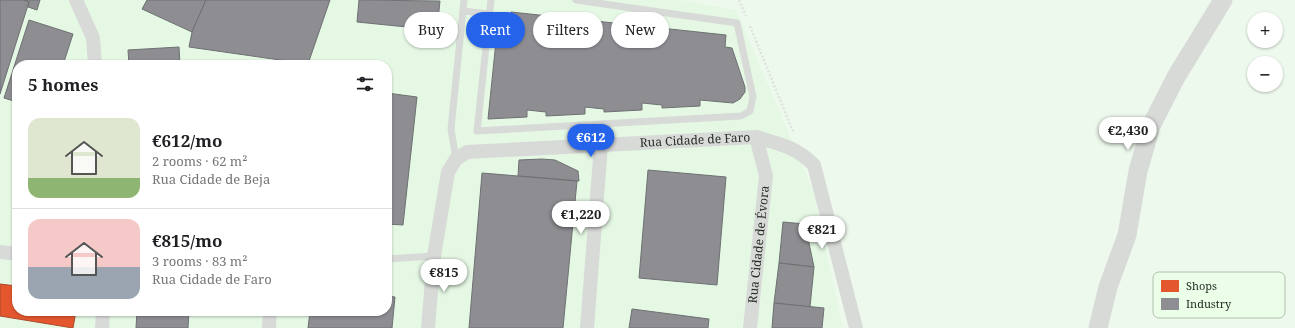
<!DOCTYPE html>
<meta charset="utf-8">
<style>
:root{--surface:#fff;--page:#f2f2f2;--text:#202124;--muted:#757577;--line:#e0e0e0;--accent:#2563eb}
body{margin:0;font-family:"Noto Serif",serif;background:var(--page);color:var(--text);height:100vh;display:flex;flex-direction:column;font-size:15px;white-space:nowrap}
*{box-sizing:border-box;margin:0}
p{font-size:13px;color:var(--muted)}
.icon{flex:none;width:22px;height:22px;fill:none;stroke:currentColor;stroke-width:2;stroke-linecap:round;stroke-linejoin:round}
.map{position:relative;flex:1;overflow:hidden}
.details{position:absolute;left:12px;top:60px;width:380px;height:256px;display:flex;flex-direction:column;background:var(--surface);border-radius:16px;box-shadow:0 1px 3px #0004}
.details>*{flex:none}
.banner{position:absolute;left:404px;top:12px;width:380px;height:36px;display:flex;gap:8px}
.controls{position:absolute;left:1247px;top:12px;display:grid;gap:8px}
.controls a{display:grid;place-items:center;width:36px;height:36px;border-radius:50%;background:var(--surface);box-shadow:0 1px 3px #0004;font-size:20px}
.price{position:absolute;translate:-50% -34px;padding:0 9px;border-radius:14px;background:#fff;color:#222;font-size:13px;line-height:26px;filter:drop-shadow(0 1px 2px #0008)}
.price::after{content:'';position:absolute;left:50%;top:24px;width:12px;height:9px;margin-left:-6px;background:inherit;clip-path:polygon(0 0,100% 0,50% 100%)}
.price.active{background:var(--accent);color:#fff}
ul{padding:0;list-style:none}
li{display:flex;align-items:center;gap:12px;height:100px;padding:0 16px}
li+li{border-top:1px solid var(--line)}
li span{display:grid;place-items:center;flex:none;width:112px;height:80px;border-radius:12px;color:#555}
li>.icon{margin-inline-start:auto}
span .icon{width:48px;height:48px;fill:#fffc;stroke-width:1}
li b{font-size:17px}
h2{display:flex;justify-content:space-between;align-items:center;height:48px;padding:0 16px;font-size:17px}
.pill{padding:0 14px;border-radius:18px;background:var(--surface);box-shadow:0 1px 3px #0004;font-size:14px;line-height:36px}
.pill.active{background:var(--accent);color:#fff}
.map>svg:first-child{display:block}
.built{fill:#e5f8e4;fill-rule:evenodd}
.shops{fill:#e4572e;stroke:#ab4b2c}
.industry{fill:#8d8d92;stroke:#6e7172}
.lines{fill:none;stroke-linecap:round;stroke-linejoin:round}
.path{stroke:#dfe2de;stroke-width:2.5;stroke-dasharray:2 2;stroke-linecap:butt}
.service{stroke:#d8dad8;stroke-width:7}
.minor{stroke:#d8dad8;stroke-width:14}
.secondary{stroke:#d8dad8;stroke-width:19}
.labels{text-anchor:middle;stroke-width:4;stroke-linejoin:round;paint-order:stroke}
.street-label{font-size:12px;fill:#272f27;stroke:#eafee8}
.key{fill:#eafee8;stroke:#b0c0ae;stroke-width:1}
.key-label{font-size:11px;fill:#272f27}
</style>
<div class="map">
<svg width="1295" height="328" viewBox="0 0 1295 328">
<rect width="100%" height="100%" fill="#eef9ed"/>
<path class="built" d="M 0,0 L 681,0 L 736,10 L 813,190 L 843,328 L 0,328 ZM 17,65 L 387,65 L 387,311 L 17,311 Z"/>
<polygon class="shops" points="0,284 17,286 17,311 76,311 73,328 0,316"/>
<g class="industry">
<polygon points="0,0 24,0 29,2 0,94"/>
<polygon points="24,0 40,0 37,10 28,7 29,2"/>
<polygon points="147,0 206,0 192,32 142,9"/>
<polygon points="206,0 330,0 308,64 189,47 192,32"/>
<polygon points="359,0 440,1 437,30 357,22"/>
<polygon points="511,12 726,35 725,47 732,48 745,87 745,92 740,99 733,103 700,100 700,106 662,108 662,105 642,103 642,110 604,112 604,109 585,107 585,114 546,116 546,112 527,110 527,117 488,119 498,22 510,23"/>
<polygon points="29,20 73,34 63,65 17,65 17,102 4,98"/>
<polygon points="179,47 180,65 129,65 128,50"/>
<polygon points="387,93 417,97 403,225 387,224"/>
<polygon points="542,159 555,160 578,171 579,181 518,176 519,160"/>
<polygon points="648,170 726,177 717,285 639,278"/>
<polygon points="482,173 577,181 563,328 469,328"/>
<polygon points="783,222 805,224 814,267 779,263"/>
<polygon points="779,263 814,267 810,307 774,303"/>
<polygon points="387,296 395,297 392,328 308,328 310,311 387,311"/>
<polygon points="774,303 824,308 822,328 772,328"/>
<polygon points="632,309 709,319 708,328 629,328"/>
<polygon points="137,311 189,311 188,328 136,328"/>
</g>
<g class="lines">
<g class="path">
<polyline points="739,0 746,16"/>
<polyline points="750,26 794,134"/>
</g>
<g class="service">
<polyline points="491,0 477,131 741,116 750,111 753,97 737,23 576,0"/>
<polyline points="463,11 490,14"/>
<polyline points="456,159 451,129 464,0"/>
<polyline points="387,259 434,256"/>
</g>
<g class="minor">
<polyline points="76,0 93,38 95,65"/>
<polyline points="0,252 17,254"/>
<polyline points="102,328 103,311"/>
<polyline points="269,328 270,311"/>
<path id="s1" d="M 428,328 L 434,256 L 448,172 L 456,159 L 467,152 L 756,137 C 780,144 796,147 814,165 L 856,328"/>
<polyline points="587,328 601,145"/>
<path id="s2" d="M 750,328 L 766,176 L 756,137"/>
</g>
<polyline class="secondary" points="1098,328 1108,287 1127,235 1138,171 1151,126 1176,77 1223,0"/>
</g>
<g class="labels">
<g class="street-label">
<text dy="4" stroke="none"><textPath href="#s1" startOffset="414">Rua Cidade de Faro</textPath></text>
<text dy="4" stroke="none"><textPath href="#s2" startOffset="84">Rua Cidade de Évora</textPath></text>
</g>
</g>
<rect x="1153" y="272" width="132" height="46" rx="6" class="key"/>
<rect x="1161" y="280" width="18" height="12" fill="#e4572e"/>
<rect x="1161" y="298" width="18" height="12" fill="#8d8d92"/>
<g class="key-label">
<text x="1186" y="290">Shops</text>
<text x="1186" y="308">Industry</text>
</g>
</svg>
<div class="controls">
<a>+</a>
<a>−</a>
</div>
<b class="price" style="left:1128px;top:151px">€2,430</b>
<b class="price active" style="left:591px;top:158px">€612</b>
<b class="price" style="left:581px;top:235px">€1,220</b>
<b class="price" style="left:822px;top:250px">€821</b>
<b class="price" style="left:444px;top:293px">€815</b>
<div class="banner">
<a class="pill">Buy</a>
<a class="pill active">Rent</a>
<a class="pill">Filters</a>
<a class="pill">New</a>
</div>
<section class="details">
<h2>5 homes<svg class="icon" aria-label="filters" viewBox="0 0 24 24"><path d="M4 7h16M4 17h16"/><circle cx="9" cy="7" r="2"/><circle cx="15" cy="17" r="2"/></svg></h2>
<ul>
<li><span style="background:linear-gradient(#dfe7d0 75%,#8fb573 0)"><svg class="icon" aria-label="home" viewBox="0 0 24 24"><path d="M3 11l9-7 9 7M6 9v11h12V9"/></svg></span><div><b>€612/mo</b><p>2 rooms · 62 m²</p><p>Rua Cidade de Beja</p></div></li>
<li><span style="background:linear-gradient(#f6c9c9 60%,#9aa5b1 0)"><svg class="icon" aria-label="home" viewBox="0 0 24 24"><path d="M3 11l9-7 9 7M6 9v11h12V9"/></svg></span><div><b>€815/mo</b><p>3 rooms · 83 m²</p><p>Rua Cidade de Faro</p></div></li>
</ul>
</section>
</div>
